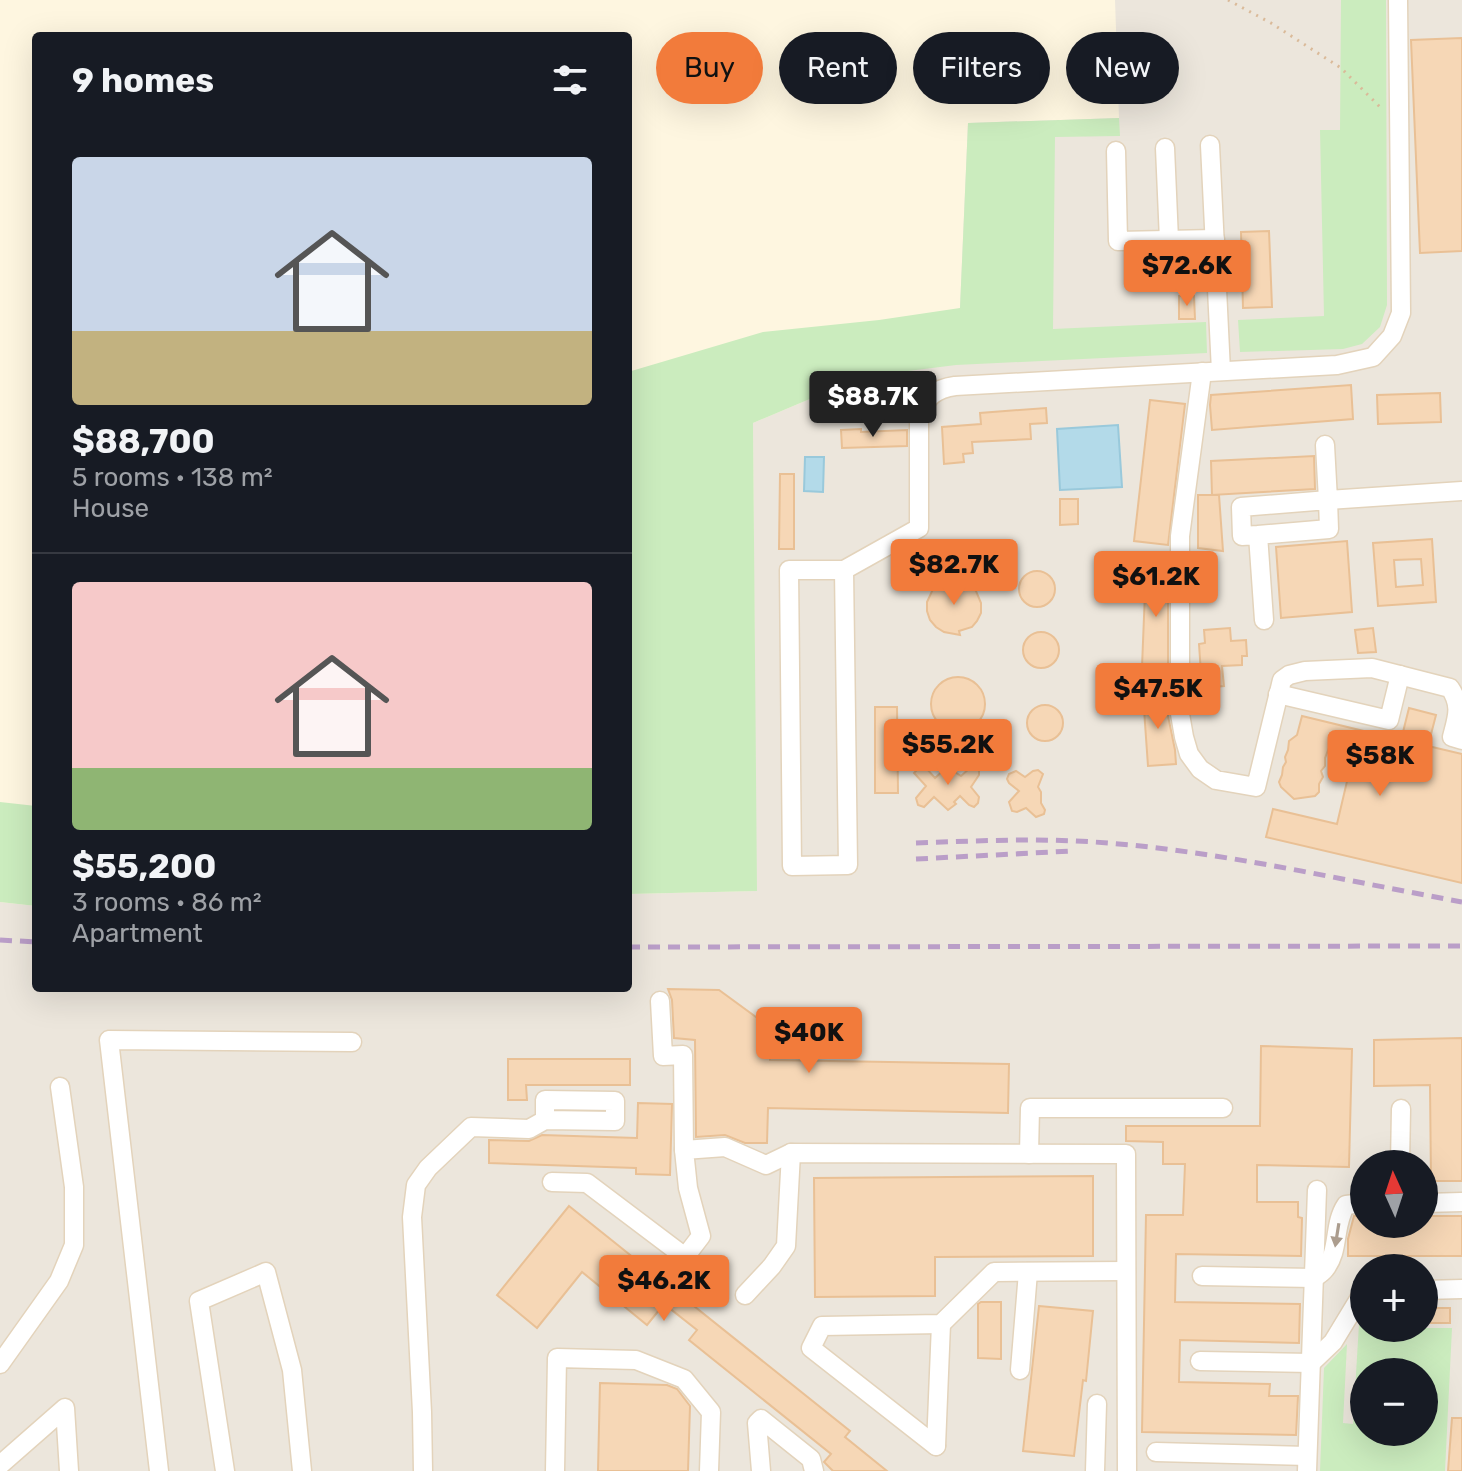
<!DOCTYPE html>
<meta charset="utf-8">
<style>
:root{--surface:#171b24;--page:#242831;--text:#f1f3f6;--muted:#9ea1a6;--line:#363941;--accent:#f27b3b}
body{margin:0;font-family:Rubik,sans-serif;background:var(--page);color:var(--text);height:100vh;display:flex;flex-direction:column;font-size:30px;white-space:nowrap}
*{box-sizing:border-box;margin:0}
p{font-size:26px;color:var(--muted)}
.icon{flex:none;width:44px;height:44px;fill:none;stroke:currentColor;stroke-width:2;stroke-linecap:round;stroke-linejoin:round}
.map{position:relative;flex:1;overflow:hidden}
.side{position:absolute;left:32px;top:32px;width:600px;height:960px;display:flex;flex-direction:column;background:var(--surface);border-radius:8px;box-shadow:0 8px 32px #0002}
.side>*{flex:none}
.banner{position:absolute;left:656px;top:32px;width:686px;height:72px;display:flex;gap:16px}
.needle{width:52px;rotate:357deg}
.fabs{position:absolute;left:1350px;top:1150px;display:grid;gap:16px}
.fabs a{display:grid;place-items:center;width:88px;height:88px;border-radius:50%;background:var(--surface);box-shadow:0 8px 32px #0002;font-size:40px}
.price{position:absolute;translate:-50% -68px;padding:0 18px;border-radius:8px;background:var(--accent);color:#111;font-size:26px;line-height:52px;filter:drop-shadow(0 2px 4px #0008)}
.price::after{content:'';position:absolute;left:50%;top:48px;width:24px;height:18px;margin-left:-12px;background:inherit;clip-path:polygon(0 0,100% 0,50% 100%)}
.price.on{background:#222;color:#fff}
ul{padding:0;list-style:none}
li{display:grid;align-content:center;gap:16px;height:424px;padding:0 40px}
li+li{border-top:2px solid var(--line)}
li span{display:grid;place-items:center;height:248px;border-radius:8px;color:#555}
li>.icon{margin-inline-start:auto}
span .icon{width:144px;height:144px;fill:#fffc;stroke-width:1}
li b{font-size:34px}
h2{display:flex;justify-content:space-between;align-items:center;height:96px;padding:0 40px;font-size:34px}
.tag{padding:0 28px;border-radius:36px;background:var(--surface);box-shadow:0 8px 32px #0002;font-size:28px;line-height:72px}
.tag.on{background:var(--accent);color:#111}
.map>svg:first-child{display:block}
.industrial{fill:#ece6dc;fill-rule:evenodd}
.green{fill:#cbecbe;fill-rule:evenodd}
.water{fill:#b3dae9;stroke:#99c9db;stroke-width:2}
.building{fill:#f6d7b6;stroke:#e9c095;stroke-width:2;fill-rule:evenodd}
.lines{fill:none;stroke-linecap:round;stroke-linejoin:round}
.minor-casing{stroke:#e3d3bb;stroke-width:21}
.path{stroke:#daba99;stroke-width:3;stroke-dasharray:2 6;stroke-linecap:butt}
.minor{stroke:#fff;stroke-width:18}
.rail{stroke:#ba9ec8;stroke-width:5;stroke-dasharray:12 8;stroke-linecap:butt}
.oneway{fill:#ad9e8f}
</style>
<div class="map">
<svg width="1462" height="1471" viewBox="0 0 1462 1471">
<rect width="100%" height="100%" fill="#fef6e0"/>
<path class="industrial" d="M 1115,0 L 1462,0 L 1462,1471 L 0,1471 L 0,902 L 36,906 L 36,988 L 628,988 L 628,894 L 756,891 L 753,423 L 857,379 L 900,372 L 960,308 L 968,123 L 1119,118 ZM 1364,1164 L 1424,1164 L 1424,1224 L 1364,1224 ZM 1364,1268 L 1424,1268 L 1424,1328 L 1364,1328 ZM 1364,1372 L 1424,1372 L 1424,1432 L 1364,1432 Z"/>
<g class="green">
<polygon points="1341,0 1386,0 1387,305 1380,327 1362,344 1343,349 1240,352 1238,320 1324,316 1320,130 1340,130"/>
<polygon points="1119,118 1120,136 1055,137 1053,329 1206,322 1207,353 956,365 900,372 857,379 753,423 757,891 628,894 628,372 763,332 879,320 960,308 968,123"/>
<polygon points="0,802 36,806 36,906 0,902"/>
<path d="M 1359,1324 L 1364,1324 L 1364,1328 L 1452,1328 L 1445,1471 L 1320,1471 L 1324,1368 L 1347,1344 L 1343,1423 L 1353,1424 ZM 1424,1372 L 1424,1432 L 1364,1432 L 1364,1372 Z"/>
</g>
<g class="water">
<polygon points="1118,425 1122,487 1060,490 1057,429"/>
<polygon points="805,457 824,457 823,492 804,491"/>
</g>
<g class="building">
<polygon points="1462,38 1462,251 1420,253 1411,40"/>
<polygon points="1269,231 1272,307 1243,308 1241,232"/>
<polygon points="1179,296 1194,296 1195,319 1179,319"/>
<polygon points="1351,385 1353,419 1212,430 1210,405 1211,395"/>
<polygon points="1440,393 1441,422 1378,424 1377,395"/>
<polygon points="1150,400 1185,404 1168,545 1134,541"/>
<polygon points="1046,408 1047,423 1030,424 1031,439 972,442 973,453 963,454 964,462 944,464 942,427 981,424 980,413"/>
<polygon points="861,429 861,432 907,430 907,446 842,448 841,430"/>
<polygon points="1314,456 1315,489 1212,495 1211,461"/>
<polygon points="780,474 794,474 794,549 779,549"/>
<polygon points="1198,495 1219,495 1223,551 1198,548"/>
<polygon points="1060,499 1078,499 1078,524 1060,525"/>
<path d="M 1432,539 L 1436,602 L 1378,606 L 1373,543 ZM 1421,559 L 1423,585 L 1396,587 L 1394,560 Z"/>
<polygon points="1347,541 1352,612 1281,618 1276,547"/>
<polygon points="1146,567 1168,568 1168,668 1142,667"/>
<circle cx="1037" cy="589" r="18"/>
<polygon points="949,580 958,580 967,583 976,591 981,603 981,613 977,621 972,627 959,631 960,635 944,632 936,627 930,620 927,611 927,602 933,589 940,583"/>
<polygon points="1230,628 1231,641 1246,640 1247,656 1242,656 1242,665 1222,666 1224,686 1202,688 1199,644 1205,643 1204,630"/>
<polygon points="1373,628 1376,652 1358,653 1355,630"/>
<circle cx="1041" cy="650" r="18"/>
<circle cx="958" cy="704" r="27"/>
<polygon points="1168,693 1168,716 1175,750 1176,764 1148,766 1143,695"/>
<circle cx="1045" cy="723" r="18"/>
<polygon points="875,707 897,707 898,793 875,793"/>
<polygon points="1409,708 1436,715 1428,746 1462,754 1462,883 1266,837 1273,809 1337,824 1356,743 1333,738 1325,758 1325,766 1321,771 1323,777 1319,784 1319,792 1315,796 1294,799 1281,787 1279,782 1282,775 1283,767 1286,762 1285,757 1288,750 1289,741 1297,735 1302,716 1401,740"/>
<polygon points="921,766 927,769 935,778 946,768 950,769 961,776 970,768 976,768 979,771 979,775 971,787 979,797 978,803 974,807 969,805 960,796 954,802 956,804 948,810 934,797 924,807 918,805 916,798 926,786 914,773"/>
<polygon points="1038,770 1043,774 1038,787 1041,792 1041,803 1045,810 1044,814 1036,817 1026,808 1017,812 1012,811 1009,802 1019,791 1009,783 1007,779 1009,774 1016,771 1025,777 1033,771"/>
<polygon points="668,989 719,990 771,1028 770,1060 1009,1064 1008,1113 768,1108 767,1143 745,1143 725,1135 696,1137 695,1040 674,1038 672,1000"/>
<polygon points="1462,1038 1462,1181 1431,1181 1430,1085 1374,1086 1374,1040"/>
<polygon points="1261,1046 1352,1049 1349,1167 1257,1165 1257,1202 1298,1202 1298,1217 1302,1218 1301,1256 1176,1254 1175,1302 1300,1304 1299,1343 1180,1340 1179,1382 1270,1384 1269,1396 1298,1396 1296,1435 1142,1432 1146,1215 1183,1215 1185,1164 1163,1164 1163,1142 1126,1141 1126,1126 1260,1126"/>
<polygon points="508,1059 630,1059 630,1085 526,1085 527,1100 508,1100"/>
<polygon points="638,1103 672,1104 670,1175 636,1174 636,1168 489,1163 489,1140 529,1141 542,1135 637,1138"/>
<polygon points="1093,1176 1093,1256 935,1257 935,1296 815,1297 814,1178"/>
<polygon points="569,1206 850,1431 845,1437 887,1471 833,1471 824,1462 831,1454 689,1340 697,1330 664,1304 647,1325 582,1272 537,1328 497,1295"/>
<polygon points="1354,1216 1364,1216 1364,1224 1424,1224 1424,1216 1462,1216 1462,1256 1348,1256 1348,1239"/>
<polygon points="981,1302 1001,1302 1001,1359 978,1358 978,1304"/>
<polygon points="1039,1306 1093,1311 1086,1381 1083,1380 1074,1456 1023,1451"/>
<rect x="1424" y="1308" width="26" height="15"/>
<polygon points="600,1383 667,1385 677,1389 690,1406 688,1471 598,1471"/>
<polygon points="1452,1418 1462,1418 1462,1471 1448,1471"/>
</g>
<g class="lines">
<defs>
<g id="minor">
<polyline points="1210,145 1221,371"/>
<polyline points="1165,148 1169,240"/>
<polyline points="1116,151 1118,241 1215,239"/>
<path d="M 1202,372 L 1180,536 L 1180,714 L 1184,737 L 1189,754 L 1200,769 L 1216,780 L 1256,787 L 1282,680 L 1289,675 L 1305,671 L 1372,668 L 1450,688 C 1462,706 1457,717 1452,737 L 1462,740"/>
<polyline points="1325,445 1328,500 1462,491"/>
<polyline points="1258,535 1329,529 1328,500 1241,507 1242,536 1258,535 1264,620"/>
<path d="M 844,570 L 789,570 L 792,866 L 848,865 L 844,570 L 919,528 L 919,415 C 927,396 935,389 955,386 L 1337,365 L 1373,357 L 1392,336 L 1401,313 L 1398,0"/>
<polyline points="1278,694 1389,720 1400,675"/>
<polyline points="660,1001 663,1056 683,1055 684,1150"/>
<polyline points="1029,1154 1030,1108 1223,1108"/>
<polyline points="1400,1164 1401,1109"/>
<polyline points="552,1182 587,1183 685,1257 701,1236 688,1188 684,1150 725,1147 766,1165 791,1153"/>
<polyline points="1424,1203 1462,1202"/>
<path d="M 1202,1276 L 1314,1278 C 1318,1275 1322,1273 1325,1269 C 1340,1251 1333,1224 1346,1205 L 1364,1203"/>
<polyline points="1424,1290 1462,1289"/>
<polyline points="745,1295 772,1266 786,1246 791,1153 1126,1154 1127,1471"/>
<polyline points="1200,1361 1311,1363 1333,1342 1364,1291"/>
<polyline points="0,1364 59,1281 74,1245 74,1187 60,1087"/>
<polyline points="1020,1370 1028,1272"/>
<polyline points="936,1446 811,1348 822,1326 941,1324 994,1272 1126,1271"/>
<polyline points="936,1446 941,1324"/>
<polyline points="1156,1452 1307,1456"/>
<polyline points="0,1465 65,1408 69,1471"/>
<polyline points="159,1471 109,1040 352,1042"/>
<polyline points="225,1471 199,1301 266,1272 292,1370 302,1471"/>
<polyline points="423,1471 422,1412 412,1217 416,1185 428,1168 471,1127 529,1129 545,1120 615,1121 615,1101 545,1100 545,1120"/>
<polyline points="555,1471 557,1358 636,1360 684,1379 711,1412 709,1471"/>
<polyline points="761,1471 757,1423 761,1419 811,1459 814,1471"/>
<polyline points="1095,1471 1097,1404"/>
<polyline points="1307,1471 1317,1190"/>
</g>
</defs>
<use href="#minor" class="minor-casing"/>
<polyline class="path" points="1228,0 1271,23 1341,68 1382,109"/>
<use href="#minor" class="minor"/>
<g class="rail">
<path d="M 916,843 C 975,841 1034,838 1094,842 C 1216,850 1341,880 1462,902"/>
<polyline points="916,859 1072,851"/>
<polyline points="0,940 36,942"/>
<polyline points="628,947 1462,946"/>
</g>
</g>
<defs><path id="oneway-solid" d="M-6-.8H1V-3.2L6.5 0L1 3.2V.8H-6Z" transform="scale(2)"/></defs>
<use class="oneway" href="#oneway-solid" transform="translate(1337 1235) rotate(99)"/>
</svg>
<div class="fabs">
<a><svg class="needle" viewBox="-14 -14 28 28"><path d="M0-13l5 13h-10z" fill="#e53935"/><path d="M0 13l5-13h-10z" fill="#9ea1a6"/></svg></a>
<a>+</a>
<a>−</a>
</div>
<b class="price" style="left:1187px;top:308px">$72.6K</b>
<b class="price on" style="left:873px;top:439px">$88.7K</b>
<b class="price" style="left:954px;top:607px">$82.7K</b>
<b class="price" style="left:1156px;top:619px">$61.2K</b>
<b class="price" style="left:1158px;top:731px">$47.5K</b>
<b class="price" style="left:948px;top:787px">$55.2K</b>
<b class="price" style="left:1380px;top:798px">$58K</b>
<b class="price" style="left:809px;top:1075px">$40K</b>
<b class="price" style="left:664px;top:1323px">$46.2K</b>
<div class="banner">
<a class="tag on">Buy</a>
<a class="tag">Rent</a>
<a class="tag">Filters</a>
<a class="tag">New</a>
</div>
<section class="side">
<h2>9 homes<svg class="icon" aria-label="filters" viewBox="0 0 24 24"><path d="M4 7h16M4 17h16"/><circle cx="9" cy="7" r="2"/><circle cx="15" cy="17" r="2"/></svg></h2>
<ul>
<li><span style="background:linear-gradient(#c9d6e8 70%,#c2b280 0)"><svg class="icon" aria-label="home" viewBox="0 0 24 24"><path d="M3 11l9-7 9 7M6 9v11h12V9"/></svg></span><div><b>$88,700</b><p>5 rooms · 138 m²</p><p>House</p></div></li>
<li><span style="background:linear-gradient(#f6c9c9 75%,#8fb573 0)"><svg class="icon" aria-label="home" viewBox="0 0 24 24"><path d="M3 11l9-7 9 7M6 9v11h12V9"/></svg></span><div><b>$55,200</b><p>3 rooms · 86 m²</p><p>Apartment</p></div></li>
</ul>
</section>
</div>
